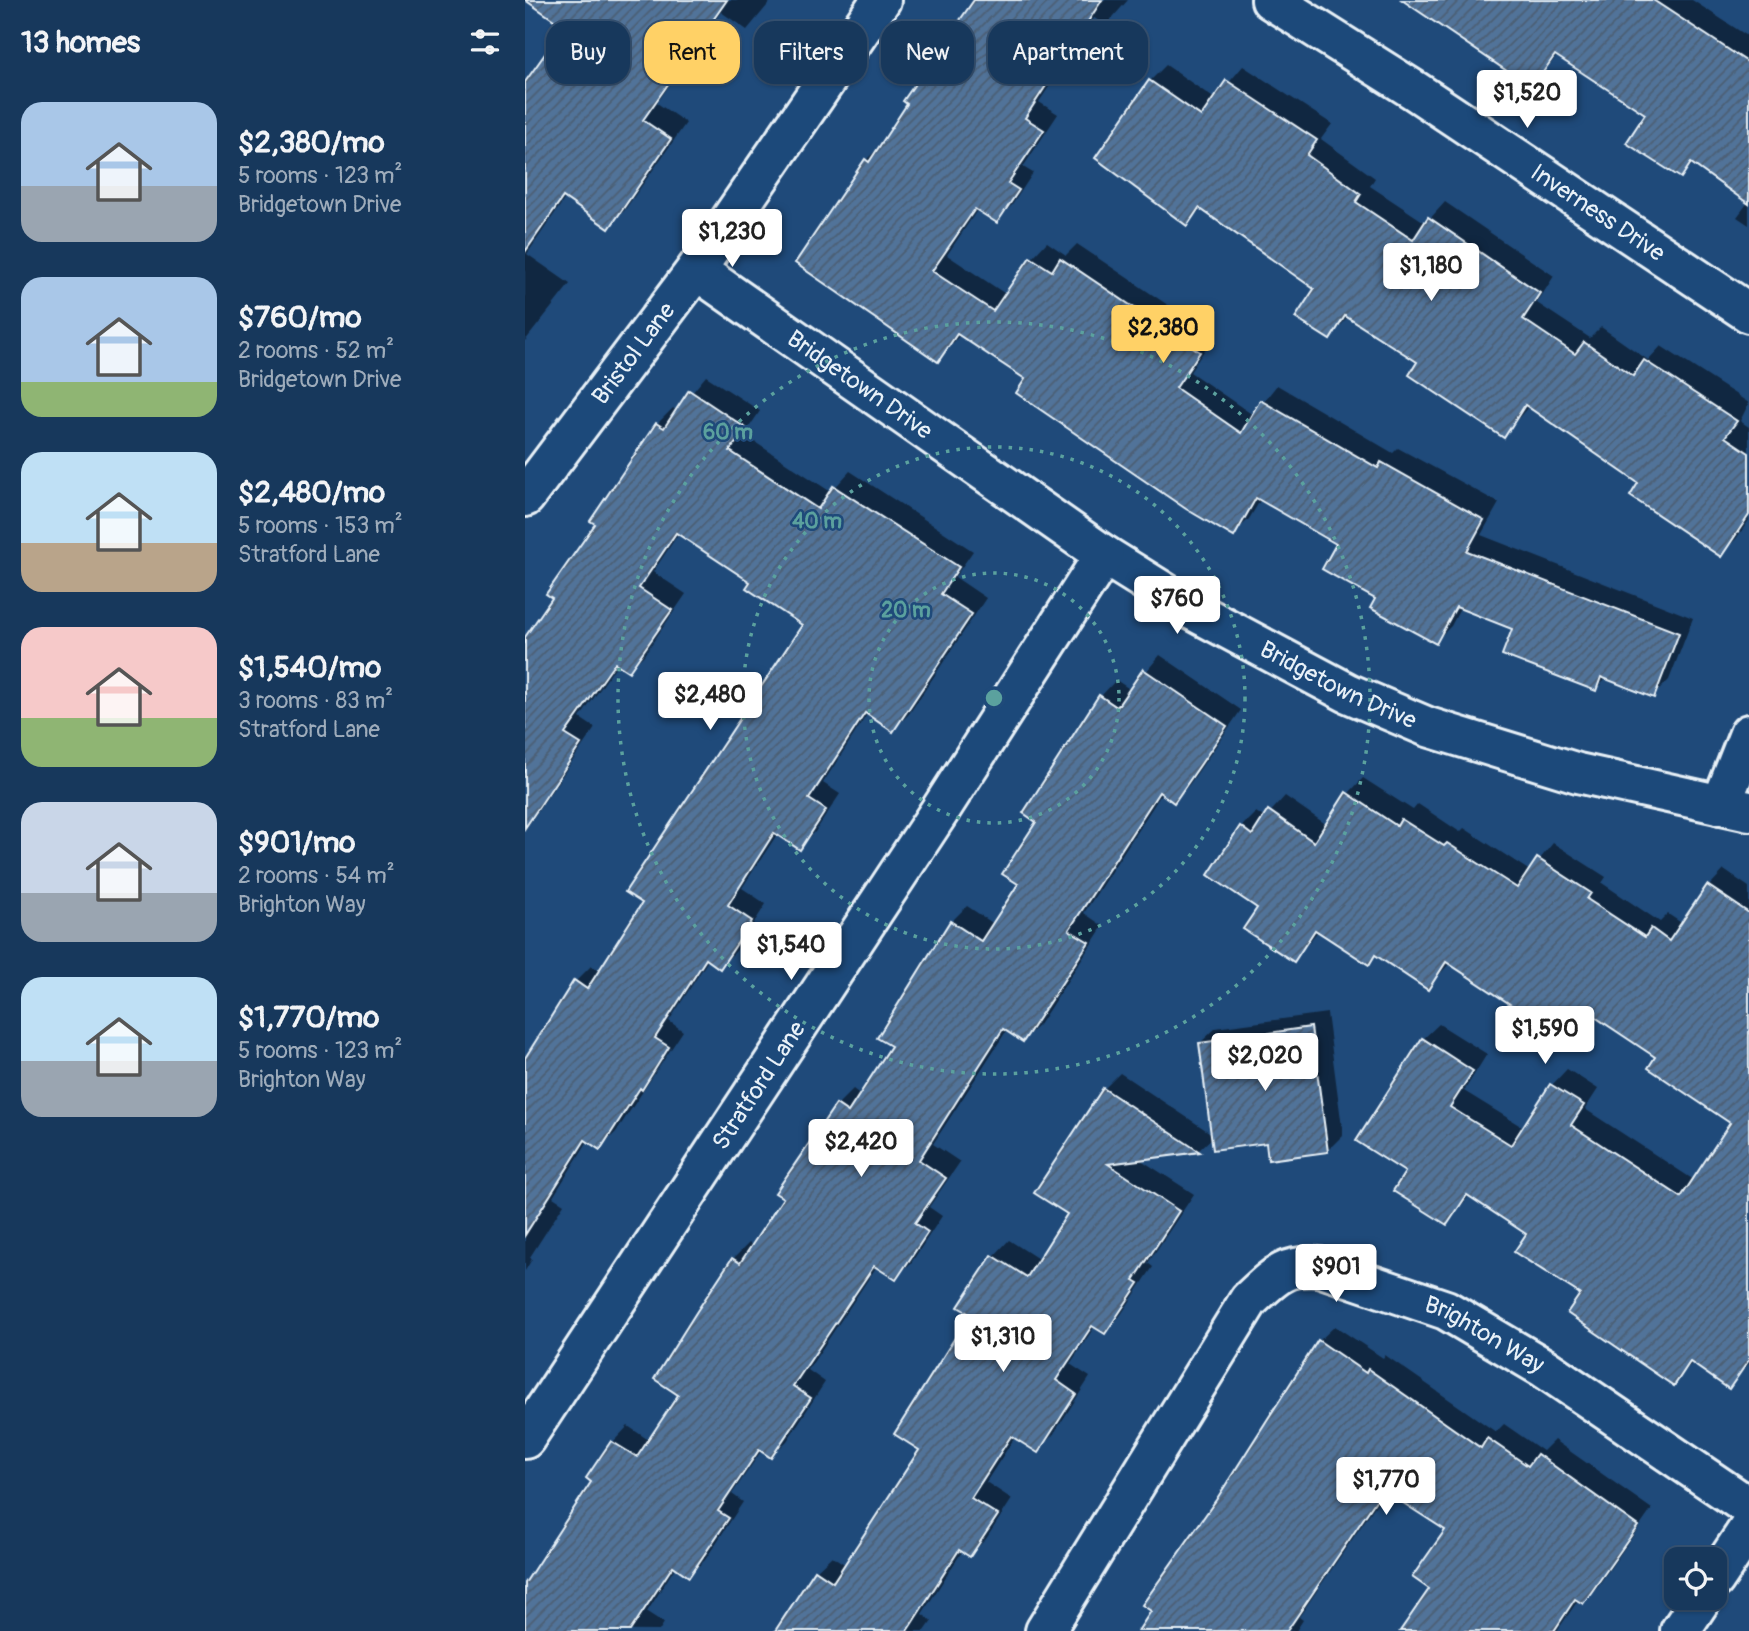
<!DOCTYPE html>
<meta charset="utf-8">
<style>
:root{--surface:#17385c;--page:#203f62;--text:#f1f3f6;--muted:#9eacbb;--line:#365272;--accent:#ffd166}
body{margin:0;font-family:Pangolin,sans-serif;background:var(--page);color:var(--text);height:100vh;display:flex;flex-direction:column;font-size:26px;white-space:nowrap}
*{box-sizing:border-box;margin:0}
p{font-size:23px;color:var(--muted)}
.icon{flex:none;width:38px;height:38px;fill:none;stroke:currentColor;stroke-width:2;stroke-linecap:round;stroke-linejoin:round}
.map{position:relative;flex:1;overflow:hidden}
.side{display:flex;flex-direction:column;background:var(--surface);width:525px}
.side>*{flex:none}
.guide{position:absolute;left:21px;top:21px;width:665px;height:63px;display:flex;gap:14px}
.controls{position:absolute;left:1139px;top:1547px;display:grid;gap:14px}
.controls a{display:grid;place-items:center;width:63px;height:63px;border-radius:14px;background:var(--surface);box-shadow:0 2px 5px #0004,0 0 0 2px var(--line);font-size:35px}
.price{position:absolute;translate:-50% -60px;padding:0 16px;border-radius:7px;background:#fff;color:#222;font-size:23px;line-height:46px;filter:drop-shadow(0 2px 4px #0008)}
.price::after{content:'';position:absolute;left:50%;top:42px;width:21px;height:16px;margin-left:-10px;background:inherit;clip-path:polygon(0 0,100% 0,50% 100%)}
.price.selected{background:var(--accent);color:#111}
ul{padding:0;list-style:none}
li{display:flex;align-items:center;gap:21px;height:175px;padding:0 21px}
li span{display:grid;place-items:center;flex:none;width:196px;height:140px;border-radius:21px;color:#555}
li>.icon{margin-inline-start:auto}
span .icon{width:84px;height:84px;fill:#fffc;stroke-width:1}
li b{font-size:30px}
h2{display:flex;justify-content:space-between;align-items:center;height:84px;padding:0 21px;font-size:30px}
.chip{padding:0 24px;border-radius:21px;background:var(--surface);box-shadow:0 2px 5px #0004,0 0 0 2px var(--line);font-size:24px;line-height:63px}
.chip.selected{background:var(--accent);color:#111}
main{display:flex;flex:1;min-height:0}
.map>svg:first-child{display:block}
.shadow{fill:#0007}
.building{fill:url(#building-hatch);stroke:#e8f1f8;stroke-width:2}
.lines{fill:none;stroke-linecap:round;stroke-linejoin:round}
.minor-casing{stroke:#e8f1f8;stroke-width:44}
.minor{stroke:#1f4a7a;stroke-width:38}
.ring{fill:none;stroke:#5ba19e;stroke-width:3.5;stroke-dasharray:3.5 7}
.labels{text-anchor:middle;stroke-width:5;stroke-linejoin:round;paint-order:stroke}
.street-label{font-size:24px;fill:#e8f1f8;stroke:#1f4a7a}
.centre{fill:#5ba19e;stroke:#1f4a7a;stroke-width:3.5}
.ring-label{font-size:21px;text-anchor:middle;font-weight:bold;fill:#5ba19e;stroke:#1f4a7a;stroke-width:5;stroke-linejoin:round;paint-order:stroke}
</style>
<main>
<section class="side">
<h2>13 homes<svg class="icon" aria-label="filters" viewBox="0 0 24 24"><path d="M4 7h16M4 17h16"/><circle cx="9" cy="7" r="2"/><circle cx="15" cy="17" r="2"/></svg></h2>
<ul>
<li><span style="background:linear-gradient(#a9c7e8 60%,#9aa5b1 0)"><svg class="icon" aria-label="home" viewBox="0 0 24 24"><path d="M3 11l9-7 9 7M6 9v11h12V9"/></svg></span><div><b>$2,380/mo</b><p>5 rooms · 123 m²</p><p>Bridgetown Drive</p></div></li>
<li><span style="background:linear-gradient(#a9c7e8 75%,#8fb573 0)"><svg class="icon" aria-label="home" viewBox="0 0 24 24"><path d="M3 11l9-7 9 7M6 9v11h12V9"/></svg></span><div><b>$760/mo</b><p>2 rooms · 52 m²</p><p>Bridgetown Drive</p></div></li>
<li><span style="background:linear-gradient(#bfe0f5 65%,#b9a48a 0)"><svg class="icon" aria-label="home" viewBox="0 0 24 24"><path d="M3 11l9-7 9 7M6 9v11h12V9"/></svg></span><div><b>$2,480/mo</b><p>5 rooms · 153 m²</p><p>Stratford Lane</p></div></li>
<li><span style="background:linear-gradient(#f6c9c9 65%,#8fb573 0)"><svg class="icon" aria-label="home" viewBox="0 0 24 24"><path d="M3 11l9-7 9 7M6 9v11h12V9"/></svg></span><div><b>$1,540/mo</b><p>3 rooms · 83 m²</p><p>Stratford Lane</p></div></li>
<li><span style="background:linear-gradient(#c9d6e8 65%,#9aa5b1 0)"><svg class="icon" aria-label="home" viewBox="0 0 24 24"><path d="M3 11l9-7 9 7M6 9v11h12V9"/></svg></span><div><b>$901/mo</b><p>2 rooms · 54 m²</p><p>Brighton Way</p></div></li>
<li><span style="background:linear-gradient(#bfe0f5 60%,#9aa5b1 0)"><svg class="icon" aria-label="home" viewBox="0 0 24 24"><path d="M3 11l9-7 9 7M6 9v11h12V9"/></svg></span><div><b>$1,770/mo</b><p>5 rooms · 123 m²</p><p>Brighton Way</p></div></li>
</ul>
</section>
<div class="map">
<svg width="1224" height="1631" viewBox="0 0 1224 1631">
<defs>
<pattern id="building-hatch" width="6" height="6" patternUnits="userSpaceOnUse" patternTransform="scale(1.75)"><rect width="6" height="6" fill="#517399"/><path d="M-1 1l2-2M0 6l6-6M5 7l2-2" fill="none" stroke="#4c5e72"/></pattern>
</defs>
<rect width="100%" height="100%" fill="#1f4a7a"/>
<filter id="ink" filterUnits="userSpaceOnUse"><feTurbulence type="fractalNoise" baseFrequency=".0143" numOctaves="2"/><feDisplacementMap in="SourceGraphic" scale="14" xChannelSelector="R" yChannelSelector="G"/><feConvolveMatrix kernelMatrix="1 2 1 2 8 2 1 2 1" color-interpolation-filters="sRGB"/></filter>
<g filter="url(#ink)">
<g class="shadow">
<polygon points="36,0 247,0 222,30 196,12 132,103 161,123 99,211 83,226 41,197 2,254 45,284 0,341 0,85 41,26"/>
<polygon points="451,0 603,0 581,25 569,18 514,102 533,114 498,167 508,173 487,205 472,221 453,209 422,255 482,295 507,258 522,242 541,255 552,244 689,336 665,372 728,415 752,385 868,453 873,448 974,503 956,535 1168,618 1144,680 1128,696 1082,678 1071,689 989,628 936,607 926,626 910,642 853,598 813,543 736,499 724,519 708,534 502,379 436,334 413,360 341,160 356,145 385,104 380,101"/>
<polygon points="907,0 1167,0 1224,37 1224,225 1212,217 1224,201 1169,163 1156,176 1123,114 1033,55 1007,86"/>
<polygon points="641,65 690,99 718,66 807,124 796,139 850,178 845,186 901,223 920,202 1029,276 1012,303 1065,338 1076,327 1123,360 1136,346 1224,403 1215,421 1224,427 1224,520 1211,539 1196,554 1116,482 1004,406 979,435 895,362 824,316 805,338 792,289 677,208 662,223 625,81"/>
<polygon points="181,376 235,411 219,435 306,492 325,471 448,551 430,577 461,598 384,714 368,730 343,713 298,783 315,794 290,832 275,848 253,833 217,888 241,904 211,951 195,967 184,959 144,1021 158,1031 91,1132 75,1148 63,1141 28,1197 39,1204 5,1257 7,1259 0,1271 0,1061 51,981 66,966 75,972 120,903 279,624 227,581 154,533 128,572 161,594 119,655 104,670 93,663 55,718 70,728 0,830 0,640 30,598 132,424 148,408 152,411"/>
<polygon points="635,655 716,710 664,785 649,801 637,793 559,913 578,926 514,1025 498,1040 482,1030 408,1144 435,1162 404,1207 417,1216 386,1263 370,1278 352,1266 283,1370 300,1382 262,1441 246,1456 237,1450 207,1494 218,1502 180,1560 164,1575 151,1566 122,1612 139,1623 134,1631 0,1630 0,1587 68,1481 63,1478 88,1442 103,1426 125,1441 155,1395 173,1312 208,1259 224,1243 228,1246 260,1198 253,1193 312,1105 328,1089 336,1095 368,1046 354,1037 426,922 442,906 469,924 495,883 513,822 500,813 576,696 591,680 606,690"/>
<polygon points="838,778 888,810 893,804 935,832 939,828 1005,871 1028,843 1081,877 1077,883 1135,922 1143,914 1158,924 1184,886 1199,870 1224,887 1224,1364 1204,1386 1168,1362 1149,1384 1058,1294 1003,1233 945,1195 922,1223 883,1171 898,1039 914,1024 962,1054 939,1091 999,1128 1027,1085 1042,1069 1073,1089 1060,1109 1169,1180 1207,1124 1132,1056 1062,1009 1047,1032 1031,1047 1005,1015 925,963 903,987 852,954 844,963 794,930 769,960 735,908 716,827 731,812 740,818 760,796 802,825 823,794"/>
<polygon points="802,1013 818,1135 802,1151 688,1137 674,1150 613,1158 669,1194 623,1263 628,1267 595,1316 580,1332 570,1326 545,1364 565,1377 528,1435 512,1451 490,1437 461,1482 487,1499 461,1539 445,1555 438,1550 397,1614 407,1621 400,1631 253,1631 291,1571 307,1556 321,1565 396,1449 447,1314 436,1306 469,1256 484,1240 515,1260 544,1214 579,1089 595,1073 687,1134 675,1043 691,1028"/>
<polygon points="810,1326 858,1358 860,1355 971,1432 979,1424 1018,1451 1029,1440 1127,1509 1073,1586 1058,1602 1054,1599 1032,1631 877,1631 907,1588 922,1530 861,1490 774,1617 778,1620 771,1631 615,1631 692,1501 794,1341"/>
</g>
<g class="building">
<polygon points="0,0 202,0 118,120 146,139 84,229 38,197 0,252 0,82 39,27"/>
<polygon points="449,0 577,0 500,118 519,130 483,183 494,190 472,223 450,209 407,271 468,311 505,257 527,271 535,258 675,352 651,388 716,433 735,400 853,468 856,462 959,520 942,551 1154,633 1129,698 1076,677 1071,691 977,655 987,629 931,607 911,644 845,608 850,599 797,569 811,544 731,498 709,537 661,509 491,393 500,379 432,334 413,362 270,263 340,159 344,162 382,104 378,101"/>
<polygon points="877,0 1128,0 1224,63 1224,204 1166,163 1156,178 1101,143 1120,114 1030,55 1007,88"/>
<polygon points="624,80 676,116 701,80 792,140 782,155 836,194 831,202 888,240 903,217 1015,293 998,319 1050,354 1059,342 1108,376 1119,360 1212,421 1200,437 1224,453 1224,515 1196,557 1105,496 1113,483 1000,405 979,438 884,375 892,362 820,316 805,340 770,318 789,289 674,208 662,226 570,158"/>
<polygon points="164,390 221,428 205,451 293,509 308,486 434,567 416,594 447,614 368,732 340,713 284,799 301,810 275,850 249,833 203,905 227,921 195,969 181,959 130,1038 144,1047 117,1090 115,1088 75,1150 60,1140 0,1235 0,1058 49,980 62,989 117,903 100,892 277,625 221,588 225,582 151,533 114,588 147,610 104,672 90,663 40,734 56,744 0,828 0,637 27,598 21,594 70,524 65,521 131,423 139,428"/>
<polygon points="618,669 702,726 649,803 634,792 544,930 564,942 498,1042 478,1029 394,1160 421,1178 390,1223 403,1232 371,1280 349,1266 268,1386 286,1398 246,1458 234,1450 193,1511 204,1518 164,1577 148,1566 105,1631 0,1631 0,1583 66,1482 61,1478 86,1441 112,1457 153,1395 129,1379 172,1311 207,1258 215,1263 258,1198 250,1193 311,1104 323,1112 366,1046 352,1038 425,921 456,941 493,884 477,874 511,822 498,813 574,695 592,707"/>
<polygon points="821,792 872,826 876,819 919,846 922,843 992,888 1012,858 1066,893 1062,899 1120,937 1126,928 1144,941 1182,885 1224,913 1224,1360 1204,1389 1165,1362 1149,1386 1042,1313 1055,1294 989,1252 1001,1234 942,1195 922,1225 868,1191 880,1172 831,1141 897,1038 948,1071 925,1107 986,1145 1025,1084 1059,1105 1046,1125 1156,1197 1205,1123 1123,1068 1130,1057 1058,1009 1032,1049 996,1026 1003,1016 921,962 903,990 850,955 844,965 790,930 769,962 718,929 732,908 683,875 715,826 727,835 743,810 789,842"/>
<polygon points="786,1027 803,1152 743,1160 741,1143 688,1150 674,1043"/>
<polygon points="578,1088 675,1152 583,1164 654,1211 609,1280 614,1283 580,1334 567,1326 531,1380 551,1394 513,1453 486,1436 446,1498 473,1515 445,1557 434,1550 382,1631 250,1631 290,1570 308,1582 394,1450 369,1434 445,1314 433,1307 467,1255 502,1277 542,1214 509,1193"/>
<polygon points="793,1340 841,1373 843,1369 956,1448 962,1438 1003,1466 1012,1454 1113,1526 1058,1604 1050,1599 1029,1631 875,1631 904,1589 887,1577 920,1530 858,1490 762,1631 613,1631 626,1611 617,1605 691,1500"/>
</g>
<g class="lines">
<defs>
<g id="minor">
<path id="s1" d="M 746,0 L 889,90 L 1224,313"/>
<path id="s2" d="M 171,270 L 579,555 L 669,611 L 823,693 L 903,727 L 1053,773 L 1224,811"/>
<path id="s3" d="M 0,497 L 171,270 L 356,0"/>
<polyline points="1196,805 1224,734"/>
<path id="s4" d="M 0,1439 L 416,809 L 579,555"/>
<polyline points="1190,1579 1224,1528"/>
<path id="s5" d="M 520,1631 L 724,1300 C 749,1277 759,1264 794,1267 L 921,1310 L 1019,1368 L 1224,1507"/>
<polyline points="1155,1631 1177,1598"/>
</g>
</defs>
<use href="#minor" class="minor-casing"/>
<use href="#minor" class="minor"/>
</g>
</g>
<g class="ring">
<circle cx="469" cy="698" r="125"/>
<circle cx="469" cy="698" r="251"/>
<circle cx="469" cy="698" r="376"/>
</g>
<g class="labels">
<g class="street-label">
<text dy="8" stroke="none"><textPath href="#s1" startOffset="390">Inverness Drive</textPath></text>
<text dy="8" stroke="none"><textPath href="#s3" startOffset="180">Bristol Lane</textPath></text>
<text dy="8" stroke="none"><textPath href="#s2" startOffset="200">Bridgetown Drive</textPath></text>
<text dy="8" stroke="none"><textPath href="#s2" startOffset="766">Bridgetown Drive</textPath></text>
<text dy="8" stroke="none"><textPath href="#s4" startOffset="424">Stratford Lane</textPath></text>
<text dy="8" stroke="none"><textPath href="#s5" startOffset="649">Brighton Way</textPath></text>
</g>
</g>
<circle cx="469" cy="698" r="10" class="centre"/>
<g class="ring-label">
<text x="203" y="439">60 m</text>
<text x="292" y="528">40 m</text>
<text x="381" y="617">20 m</text>
</g>
</svg>
<div class="controls">
<a><svg class="icon" aria-label="locate" viewBox="0 0 24 24"><circle cx="12" cy="12" r="6"/><path d="M12 2v4M12 18v4M2 12h4M18 12h4"/></svg></a>
</div>
<b class="price" style="left:1002px;top:130px">$1,520</b>
<b class="price" style="left:207px;top:269px">$1,230</b>
<b class="price" style="left:906px;top:303px">$1,180</b>
<b class="price selected" style="left:638px;top:365px">$2,380</b>
<b class="price" style="left:652px;top:636px">$760</b>
<b class="price" style="left:185px;top:732px">$2,480</b>
<b class="price" style="left:266px;top:982px">$1,540</b>
<b class="price" style="left:1020px;top:1066px">$1,590</b>
<b class="price" style="left:740px;top:1093px">$2,020</b>
<b class="price" style="left:336px;top:1179px">$2,420</b>
<b class="price" style="left:811px;top:1304px">$901</b>
<b class="price" style="left:478px;top:1374px">$1,310</b>
<b class="price" style="left:861px;top:1517px">$1,770</b>
<div class="guide">
<a class="chip">Buy</a>
<a class="chip selected">Rent</a>
<a class="chip">Filters</a>
<a class="chip">New</a>
<a class="chip">Apartment</a>
</div>
</div>
</main>
